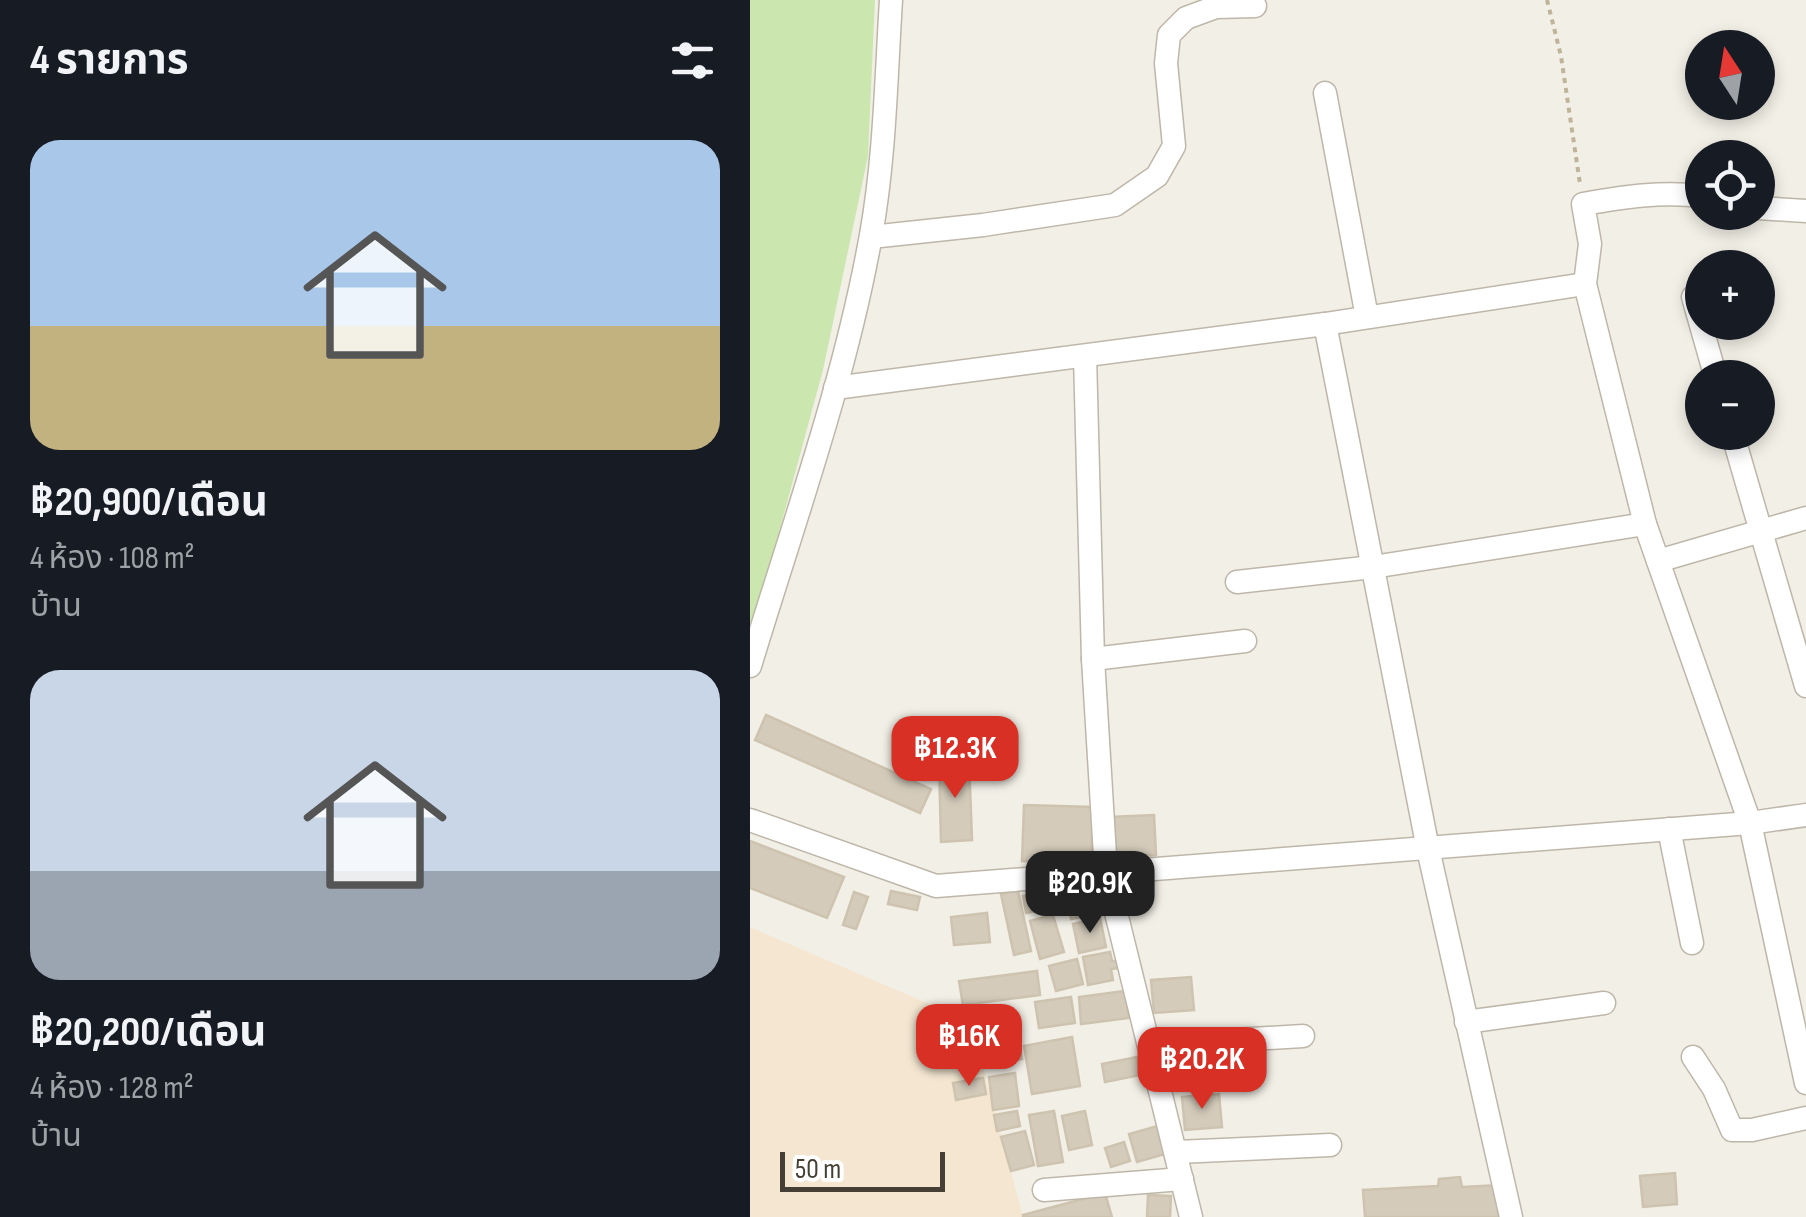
<!DOCTYPE html>
<html lang="th">
<meta charset="utf-8">
<style>
:root{--surface:#171b24;--page:#242831;--text:#f1f3f6;--muted:#9ea1a6;--accent:#d93025}
body{margin:0;font-family:"Sofia Sans Condensed","Noto Sans Thai",sans-serif;background:var(--page);color:var(--text);height:100vh;display:flex;flex-direction:column;font-size:38px;white-space:nowrap}
*{box-sizing:border-box;margin:0}
p{font-size:32px;color:var(--muted)}
.icon{flex:none;width:55px;height:55px;fill:none;stroke:currentColor;stroke-width:2;stroke-linecap:round;stroke-linejoin:round}
.map{position:relative;flex:1;overflow:hidden}
.drawer{display:flex;flex-direction:column;background:var(--surface);width:750px}
.drawer>*{flex:none}
.needle{width:65px;rotate:348deg}
.controls{position:absolute;left:935px;top:30px;display:grid;gap:20px}
.controls a{display:grid;place-items:center;width:90px;height:90px;border-radius:50%;background:var(--surface);box-shadow:0 5px 15px #0003;font-size:50px}
.scale{position:absolute;left:30px;bottom:25px;width:165px;box-sizing:border-box;padding-left:10px;border:5px solid #453f35;border-top:0;font-size:28px;line-height:35px;white-space:nowrap;color:#453f35;-webkit-text-stroke:8px #fff;paint-order:stroke}
.price{position:absolute;translate:-50% -85px;padding:0 22px;border-radius:20px;background:var(--accent);color:#fff;font-size:32px;line-height:65px;filter:drop-shadow(0 2px 5px #0008)}
.price::after{content:'';position:absolute;left:50%;top:60px;width:30px;height:22px;margin-left:-15px;background:inherit;clip-path:polygon(0 0,100% 0,50% 100%)}
.price.on{background:#222;color:#fff}
ul{padding:0;list-style:none}
li{display:grid;align-content:center;gap:20px;height:530px;padding:0 30px}
li span{display:grid;place-items:center;height:310px;border-radius:30px;color:#555}
li>.icon{margin-inline-start:auto}
span .icon{width:180px;height:180px;fill:#fffc;stroke-width:1}
li b{font-size:42px}
h2{display:flex;justify-content:space-between;align-items:center;height:120px;padding:0 30px;font-size:42px}
main{display:flex;flex:1;min-height:0}
.map>svg:first-child{display:block}
.commercial{fill:#f4e6d1}
.green{fill:#cce6af}
.building{fill:#d4cbbb;stroke:#cec3af;stroke-width:2.5}
.lines{fill:none;stroke-linecap:round;stroke-linejoin:round}
.minor-casing{stroke:#beb7a9;stroke-width:25}
.path{stroke:#bfb39a;stroke-width:4;stroke-dasharray:5 5;stroke-linecap:butt}
.minor{stroke:#fff;stroke-width:22}
</style>
<main>
<section class="drawer">
<h2>4 รายการ<svg class="icon" aria-label="filters" viewBox="0 0 24 24"><path d="M4 7h16M4 17h16"/><circle cx="9" cy="7" r="2"/><circle cx="15" cy="17" r="2"/></svg></h2>
<ul>
<li><span style="background:linear-gradient(#a9c7e8 60%,#c2b280 0)"><svg class="icon" aria-label="home" viewBox="0 0 24 24"><path d="M3 11l9-7 9 7M6 9v11h12V9"/></svg></span><div><b>฿20,900/เดือน</b><p>4 ห้อง · 108 m²</p><p>บ้าน</p></div></li>
<li><span style="background:linear-gradient(#c9d6e8 65%,#9aa5b1 0)"><svg class="icon" aria-label="home" viewBox="0 0 24 24"><path d="M3 11l9-7 9 7M6 9v11h12V9"/></svg></span><div><b>฿20,200/เดือน</b><p>4 ห้อง · 128 m²</p><p>บ้าน</p></div></li>
</ul>
</section>
<div class="map">
<svg width="1056" height="1217" viewBox="0 0 1056 1217">
<rect width="100%" height="100%" fill="#f2efe6"/>
<polygon class="commercial" points="0,927 221,1022 273,1217 0,1217"/>
<polygon class="green" points="0,0 125,0 118,156 73,370 0,639"/>
<g class="building">
<polygon points="16,715 181,789 170,813 5,740"/>
<polygon points="219,760 222,840 191,842 189,761"/>
<polygon points="274,805 343,807 341,864 272,861"/>
<polygon points="404,815 406,855 362,857 360,817"/>
<polygon points="0,841 94,877 77,918 0,888"/>
<polygon points="342,888 347,914 321,919 316,893"/>
<polygon points="299,890 302,908 276,913 273,896"/>
<polygon points="141,891 170,897 167,910 138,904"/>
<polygon points="268,891 281,951 264,955 251,894"/>
<polygon points="104,892 118,897 106,929 93,925"/>
<polygon points="237,913 240,942 204,945 201,917"/>
<polygon points="303,915 314,952 290,959 280,921"/>
<polygon points="350,918 356,947 329,953 323,924"/>
<polygon points="360,952 362,961 368,961 369,968 361,969 363,980 338,985 333,957"/>
<polygon points="327,959 333,984 306,991 299,966"/>
<polygon points="287,971 290,995 213,1005 209,981"/>
<polygon points="441,977 444,1010 404,1013 401,980"/>
<polygon points="375,991 379,1018 331,1024 329,997"/>
<polygon points="321,997 325,1023 289,1028 285,1002"/>
<polygon points="268,1035 272,1059 247,1063 243,1040"/>
<polygon points="322,1037 330,1086 282,1094 274,1046"/>
<polygon points="387,1057 390,1075 355,1082 352,1064"/>
<polygon points="265,1073 269,1106 243,1110 239,1077"/>
<polygon points="233,1078 236,1094 206,1100 203,1083"/>
<polygon points="469,1094 472,1127 435,1130 432,1097"/>
<polygon points="267,1111 270,1126 247,1131 244,1115"/>
<polygon points="304,1111 313,1162 288,1166 279,1115"/>
<polygon points="335,1111 342,1145 319,1150 312,1116"/>
<polygon points="411,1125 419,1153 387,1162 379,1134"/>
<polygon points="275,1131 284,1165 261,1171 251,1137"/>
<polygon points="374,1142 380,1161 361,1167 355,1148"/>
<polygon points="925,1173 927,1204 893,1207 890,1176"/>
<polygon points="710,1177 712,1187 751,1185 756,1217 615,1217 613,1190 688,1186 689,1179"/>
<polygon points="355,1193 362,1217 273,1217 273,1215"/>
<polygon points="398,1195 421,1196 420,1217 397,1217"/>
</g>
<g class="lines">
<defs>
<g id="minor">
<polyline points="575,93 617,317"/>
<path d="M 952,196 C 911,191 874,197 833,204 L 840,244 L 835,284 L 895,524 L 1000,823 L 1056,1083"/>
<polyline points="1008,208 1056,211"/>
<polyline points="121,237 233,225 365,205 407,176 424,146 416,63 419,35 436,18 466,7 505,6"/>
<polyline points="943,297 966,378"/>
<polyline points="575,324 678,849 761,1217"/>
<polyline points="335,356 343,659 356,872 441,1217"/>
<polyline points="85,388 575,324 835,284"/>
<polyline points="982,432 1056,686"/>
<polyline points="908,561 1056,518"/>
<polyline points="487,582 623,567 895,524"/>
<polyline points="343,659 495,641"/>
<path d="M 0,666 C 43,524 95,381 121,235 C 135,157 136,78 141,0"/>
<polyline points="0,820 186,886 1000,823 1056,815"/>
<polyline points="919,829 942,943"/>
<polyline points="716,1022 854,1003"/>
<polyline points="400,1045 553,1036"/>
<polyline points="943,1057 964,1089 982,1130 1002,1130 1056,1118"/>
<polyline points="427,1152 580,1145"/>
<polyline points="294,1190 432,1179"/>
</g>
</defs>
<use href="#minor" class="minor-casing"/>
<polyline class="path" points="797,0 811,56 830,184"/>
<use href="#minor" class="minor"/>
</g>
</svg>
<div class="controls">
<a><svg class="needle" viewBox="-14 -14 28 28"><path d="M0-13l5 13h-10z" fill="#e53935"/><path d="M0 13l5-13h-10z" fill="#9ea1a6"/></svg></a>
<a><svg class="icon" aria-label="locate" viewBox="0 0 24 24"><circle cx="12" cy="12" r="6"/><path d="M12 2v4M12 18v4M2 12h4M18 12h4"/></svg></a>
<a>+</a>
<a>−</a>
</div>
<div class="scale">50 m</div>
<b class="price" style="left:205px;top:801px">฿12.3K</b>
<b class="price on" style="left:340px;top:936px">฿20.9K</b>
<b class="price" style="left:219px;top:1089px">฿16K</b>
<b class="price" style="left:452px;top:1112px">฿20.2K</b>
</div>
</main>
